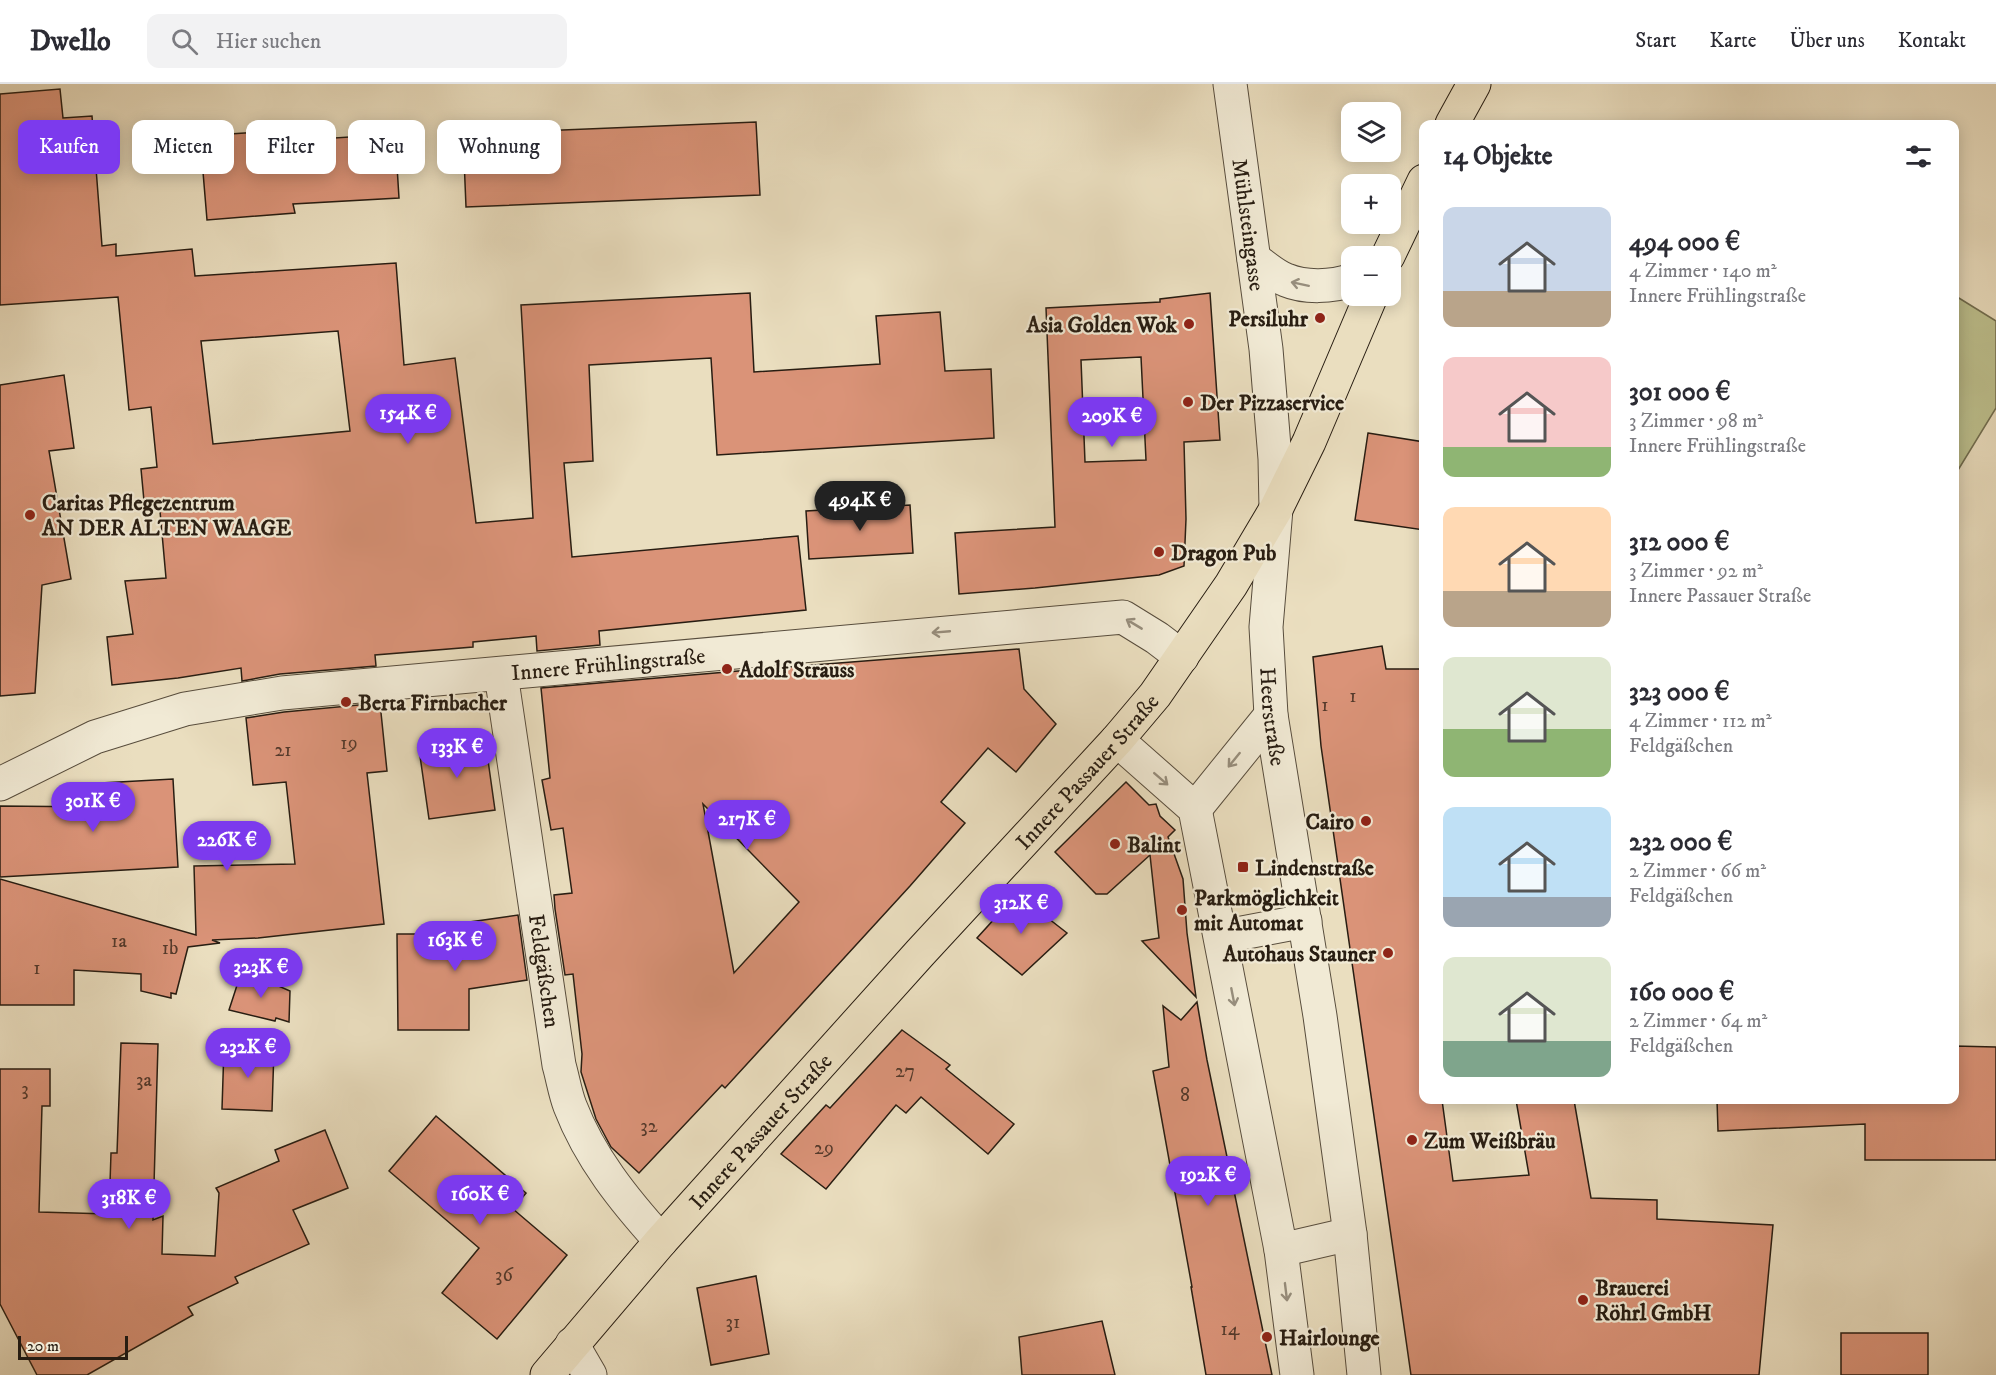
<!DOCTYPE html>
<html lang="de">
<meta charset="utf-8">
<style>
:root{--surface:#fff;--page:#f2f2f3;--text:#2b2b33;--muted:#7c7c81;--line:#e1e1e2;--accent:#7c3aed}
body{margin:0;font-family:"IM FELL DW Pica",serif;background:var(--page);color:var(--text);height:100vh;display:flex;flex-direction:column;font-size:22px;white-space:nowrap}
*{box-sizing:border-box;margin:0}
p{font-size:20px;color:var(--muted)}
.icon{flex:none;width:33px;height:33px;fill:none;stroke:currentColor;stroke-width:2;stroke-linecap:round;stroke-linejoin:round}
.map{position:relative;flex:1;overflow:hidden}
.side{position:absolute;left:1419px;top:36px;width:540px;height:984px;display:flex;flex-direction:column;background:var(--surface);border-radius:12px;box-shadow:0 3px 15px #0003}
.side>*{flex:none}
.hud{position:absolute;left:18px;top:36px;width:570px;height:54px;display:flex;gap:12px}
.tools{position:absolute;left:1341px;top:18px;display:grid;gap:12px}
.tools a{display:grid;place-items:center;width:60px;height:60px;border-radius:12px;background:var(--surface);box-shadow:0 3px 15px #0003;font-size:30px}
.scale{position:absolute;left:18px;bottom:15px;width:110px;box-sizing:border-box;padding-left:6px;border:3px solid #281d12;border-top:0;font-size:16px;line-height:21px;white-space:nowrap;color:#281d12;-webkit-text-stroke:4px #f1ead5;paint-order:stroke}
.price{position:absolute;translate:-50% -51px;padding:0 14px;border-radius:21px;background:var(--accent);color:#fff;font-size:20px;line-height:39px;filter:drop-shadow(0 2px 3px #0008)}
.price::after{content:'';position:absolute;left:50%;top:36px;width:18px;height:14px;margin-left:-9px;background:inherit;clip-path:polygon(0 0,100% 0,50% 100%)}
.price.active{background:#222;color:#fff}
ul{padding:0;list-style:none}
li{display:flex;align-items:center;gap:18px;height:150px;padding:0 24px}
li span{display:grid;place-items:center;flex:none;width:168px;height:120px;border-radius:12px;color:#555}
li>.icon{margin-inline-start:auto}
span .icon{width:72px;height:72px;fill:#fffc;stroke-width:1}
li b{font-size:26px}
h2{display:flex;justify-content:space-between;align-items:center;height:72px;padding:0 24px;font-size:26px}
.chip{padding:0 21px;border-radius:12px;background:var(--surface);box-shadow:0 3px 15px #0003;font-size:21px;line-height:54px}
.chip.active{background:var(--accent);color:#fff}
header{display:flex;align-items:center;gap:36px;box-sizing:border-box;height:84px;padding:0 30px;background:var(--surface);border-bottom:2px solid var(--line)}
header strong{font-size:28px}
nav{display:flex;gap:33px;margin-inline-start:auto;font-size:21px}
.search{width:420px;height:54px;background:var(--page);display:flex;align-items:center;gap:15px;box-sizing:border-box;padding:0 21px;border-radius:12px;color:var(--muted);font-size:22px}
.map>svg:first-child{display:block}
.green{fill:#bdc08e;stroke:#726e50;stroke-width:1.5}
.building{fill:#da9378;stroke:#281d12;stroke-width:1.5;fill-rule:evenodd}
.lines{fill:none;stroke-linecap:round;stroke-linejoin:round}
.minor-casing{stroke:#584d3d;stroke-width:35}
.major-casing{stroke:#281d12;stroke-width:35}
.minor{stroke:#f1ead5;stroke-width:33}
.major{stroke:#eadebf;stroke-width:33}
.oneway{stroke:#978e7d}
.poi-dot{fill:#8f2418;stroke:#f1ead5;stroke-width:2}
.labels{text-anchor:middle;stroke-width:4.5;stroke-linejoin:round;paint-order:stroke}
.number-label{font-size:20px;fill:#543a2c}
.street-label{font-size:22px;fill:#281d12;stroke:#f1ead5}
.poi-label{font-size:22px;font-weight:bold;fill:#281d12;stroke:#f1ead5;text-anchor:start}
</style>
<header>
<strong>Dwello</strong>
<div class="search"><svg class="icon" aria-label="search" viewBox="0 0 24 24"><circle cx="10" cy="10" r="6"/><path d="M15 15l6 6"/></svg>Hier suchen</div>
<nav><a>Start</a><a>Karte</a><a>Über uns</a><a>Kontakt</a></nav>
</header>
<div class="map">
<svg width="1996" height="1291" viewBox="0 0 1996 1291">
<rect width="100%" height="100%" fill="#eadebf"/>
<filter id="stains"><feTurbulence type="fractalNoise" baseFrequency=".00333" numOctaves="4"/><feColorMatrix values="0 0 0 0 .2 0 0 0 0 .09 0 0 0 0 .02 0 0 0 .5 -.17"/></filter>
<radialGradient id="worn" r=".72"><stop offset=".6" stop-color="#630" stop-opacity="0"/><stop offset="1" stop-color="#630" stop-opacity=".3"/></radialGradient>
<polygon class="green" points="1954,211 1996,237 1996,324 1955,391"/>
<g class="building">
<path d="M 60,5 L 63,34 L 92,32 L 102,162 L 116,160 L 116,172 L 192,165 L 195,192 L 396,179 L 404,281 L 455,274 L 476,439 L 533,434 L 521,221 L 750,209 L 754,288 L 880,280 L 876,232 L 940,228 L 945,287 L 991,285 L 994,354 L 717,371 L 711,274 L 589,281 L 593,377 L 564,379 L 572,473 L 798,452 L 806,526 L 599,547 L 600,561 L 537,567 L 536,552 L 473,558 L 473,563 L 375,571 L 376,582 L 280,590 L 242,597 L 241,584 L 178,594 L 112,601 L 107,553 L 133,550 L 125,497 L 166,494 L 159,416 L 144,417 L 141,385 L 157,383 L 151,323 L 129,326 L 118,213 L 0,221 L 0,10 ZM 338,247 L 350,347 L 213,360 L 201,257 Z"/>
<polygon points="756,38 760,111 466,123 463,50"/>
<polygon points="289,46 289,57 395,50 399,114 293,120 295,129 207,136 200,52"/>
<path d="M 1210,209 L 1220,356 L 1184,358 L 1186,435 L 1184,482 L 1159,491 L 1035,504 L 959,510 L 955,449 L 1055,443 L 1046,224 L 1160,218 L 1160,215 ZM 1141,273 L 1146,376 L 1085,378 L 1081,276 Z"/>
<polygon points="64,291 74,364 49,367 71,495 42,501 35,609 0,612 0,301"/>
<polygon points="1368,349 1424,358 1424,446 1355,436"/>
<polygon points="910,421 913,469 809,475 806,427"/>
<polygon points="1382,562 1386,585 1423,585 1424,1016 1442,1016 1453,1097 1529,1091 1516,1016 1574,1016 1591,1114 1657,1116 1657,1135 1773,1141 1759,1291 1411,1291 1321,662 1313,573"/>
<path d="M 1019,565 L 1024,605 L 1056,640 L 1016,688 L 988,664 L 941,718 L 965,739 L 910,802 L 725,1004 L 722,1001 L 639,1089 L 611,1063 L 604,1050 L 596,1035 L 581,988 L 582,970 L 573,890 L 565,891 L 555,825 L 554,811 L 572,809 L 563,744 L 551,746 L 542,696 L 550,694 L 541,604 L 750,586 ZM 703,720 L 799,818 L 734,889 Z"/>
<polygon points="380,619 387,687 367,689 384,840 258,854 212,856 220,859 188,863 176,910 171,909 171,914 141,907 141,890 74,886 74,921 0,921 0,795 196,851 194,782 295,780 286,698 253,701 246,634 284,628"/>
<polygon points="485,655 495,726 429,735 419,665"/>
<polygon points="173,695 178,783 0,793 0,722 103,723 101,699"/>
<polygon points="1126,698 1149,721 1156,720 1160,732 1175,746 1168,753 1183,795 1187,849 1196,913 1142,857 1159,854 1150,771 1107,810 1096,810 1055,768"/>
<polygon points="1017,810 1067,849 1022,891 977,854"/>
<polygon points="518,831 527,896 469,905 469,946 398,946 397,850 472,850 470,838"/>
<polygon points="242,886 290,907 289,938 276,934 275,937 229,926"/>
<polygon points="1197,918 1207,976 1272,1291 1206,1291 1191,1203 1192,1203 1153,987 1169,983 1163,922 1181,936"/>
<polygon points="902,946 950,981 946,985 1014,1040 988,1070 921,1013 906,1029 896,1021 826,1105 781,1070 826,1021 830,1024"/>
<polygon points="121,959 158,960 153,1136 163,1132 162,1170 215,1172 219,1109 216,1104 279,1077 275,1066 325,1046 348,1104 293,1126 309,1160 235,1193 238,1199 188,1223 193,1231 87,1291 37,1291 0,1220 0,985 50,985 50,1022 42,1022 39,1128 109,1130 111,1069 117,1069"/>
<polygon points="1954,962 1996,963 1996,1076 1865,1076 1865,1040 1718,1047 1717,1016 1954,1016"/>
<polygon points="224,963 274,965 272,1027 222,1025"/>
<polygon points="436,1032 526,1109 513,1125 567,1171 497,1255 442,1209 479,1164 389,1087"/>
<polygon points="756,1192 769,1270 711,1281 697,1204"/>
<polygon points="1102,1237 1115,1291 1022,1291 1019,1253"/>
<rect x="1841" y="1249" width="87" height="42"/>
</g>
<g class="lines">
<defs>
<g id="minor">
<path id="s1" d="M 1230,0 L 1266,265 L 1275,375 L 1276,425 L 1266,543 L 1271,631 L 1320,932 L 1350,1150 L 1364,1291"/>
<path d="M 1254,175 C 1264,182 1275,192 1286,196 C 1305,204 1332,203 1352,196"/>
<path id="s2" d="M 501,590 L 559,981 C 563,995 565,1009 570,1022 C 590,1074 624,1116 661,1157"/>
<polyline points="1117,656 1195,725 1281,1166 1297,1291"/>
<path id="s3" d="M 0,700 L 95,653 L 185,625 L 282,609 L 1123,533 L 1157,554 L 1182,573"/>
<polyline points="1195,725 1271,631"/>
<polyline points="1221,853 1305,837"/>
<polyline points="1281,1166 1350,1150"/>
<polyline points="572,1260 590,1291"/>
</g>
<g id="major">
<polyline points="1452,40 1474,0"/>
<polyline points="1388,172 1424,97"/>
<path id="s4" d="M 547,1291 L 661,1157 L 920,869 L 1117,656 L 1155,611 L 1231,501 L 1276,425 L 1309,358 L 1371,212"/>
</g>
</defs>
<use href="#minor" class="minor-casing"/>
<use href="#major" class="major-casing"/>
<use href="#minor" class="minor"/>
<use href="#major" class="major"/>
</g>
<defs><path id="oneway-shaft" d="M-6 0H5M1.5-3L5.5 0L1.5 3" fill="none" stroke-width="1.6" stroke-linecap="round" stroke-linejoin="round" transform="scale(1.5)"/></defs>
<g class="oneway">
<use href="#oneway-shaft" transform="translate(1300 200) rotate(-168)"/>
<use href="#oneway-shaft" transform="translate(1134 540) rotate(-149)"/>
<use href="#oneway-shaft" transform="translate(941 548) rotate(175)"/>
<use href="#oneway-shaft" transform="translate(1234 676) rotate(129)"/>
<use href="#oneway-shaft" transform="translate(1161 695) rotate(41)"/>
<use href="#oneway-shaft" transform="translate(1233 913) rotate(79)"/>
<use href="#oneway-shaft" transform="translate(1286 1208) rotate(83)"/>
</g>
<g class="poi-dot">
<circle cx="1320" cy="234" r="6"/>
<circle cx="1189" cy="240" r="6"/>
<circle cx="1188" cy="318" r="6"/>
<circle cx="30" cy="431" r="6"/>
<circle cx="1159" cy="468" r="6"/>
<circle cx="727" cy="585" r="6"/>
<circle cx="346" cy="618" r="6"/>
<circle cx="1366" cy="737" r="6"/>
<circle cx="1115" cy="760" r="6"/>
<rect x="1237" y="777" width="12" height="12" rx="3"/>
<circle cx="1182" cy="826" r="6"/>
<circle cx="1388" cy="869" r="6"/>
<circle cx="1412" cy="1056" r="6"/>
<circle cx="1583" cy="1216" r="6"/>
<circle cx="1267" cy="1253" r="6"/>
</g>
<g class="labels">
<g class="number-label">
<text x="1353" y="618">1</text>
<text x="1325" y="627">1</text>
<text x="349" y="665">19</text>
<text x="283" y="672">21</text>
<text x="119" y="863">1a</text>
<text x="170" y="870">1b</text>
<text x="37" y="890">1</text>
<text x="905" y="993">27</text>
<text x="144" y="1002">3a</text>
<text x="25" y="1011">3</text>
<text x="1185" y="1017">8</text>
<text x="649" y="1048">32</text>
<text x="824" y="1070">29</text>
<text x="504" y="1197">36</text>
<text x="733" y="1244">31</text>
<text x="1230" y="1251">14</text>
</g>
<g class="street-label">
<text dy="8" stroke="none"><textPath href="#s1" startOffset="142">Mühlsteingasse</textPath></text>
<text dy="8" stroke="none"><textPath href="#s3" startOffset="626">Innere Frühlingstraße</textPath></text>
<text dy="8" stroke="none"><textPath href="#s1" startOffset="636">Heerstraße</textPath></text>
<text dy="8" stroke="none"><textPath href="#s4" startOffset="810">Innere Passauer Straße</textPath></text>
<text dy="8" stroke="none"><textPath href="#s2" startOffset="300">Feldgäßchen</textPath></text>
<text dy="8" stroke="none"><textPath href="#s4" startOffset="324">Innere Passauer Straße</textPath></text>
</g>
<g class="poi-label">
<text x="1308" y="242" text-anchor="end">Persiluhr</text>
<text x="1177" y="248" text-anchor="end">Asia Golden Wok</text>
<text x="1200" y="326">Der Pizzaservice</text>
<text x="42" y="426">Caritas Pflegezentrum<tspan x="42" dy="25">AN DER ALTEN WAAGE</tspan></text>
<text x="1171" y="476">Dragon Pub</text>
<text x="739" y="593">Adolf Strauss</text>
<text x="358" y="626">Berta Firnbacher</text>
<text x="1354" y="745" text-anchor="end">Cairo</text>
<text x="1127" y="768">Balint</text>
<text x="1255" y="791">Lindenstraße</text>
<text x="1194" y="821">Parkmöglichkeit<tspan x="1194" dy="25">mit Automat</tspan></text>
<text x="1376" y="877" text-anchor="end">Autohaus Stauner</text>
<text x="1424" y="1064">Zum Weißbräu</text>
<text x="1595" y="1211">Brauerei<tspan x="1595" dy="25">Röhrl GmbH</tspan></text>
<text x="1279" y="1261">Hairlounge</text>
</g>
</g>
<rect width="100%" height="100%" filter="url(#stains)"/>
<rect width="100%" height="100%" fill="url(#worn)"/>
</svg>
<div class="tools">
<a><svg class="icon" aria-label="layers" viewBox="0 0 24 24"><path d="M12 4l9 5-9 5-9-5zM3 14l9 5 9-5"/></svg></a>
<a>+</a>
<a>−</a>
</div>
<div class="scale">20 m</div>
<b class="price" style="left:408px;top:361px">154K €</b>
<b class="price" style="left:1112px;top:364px">209K €</b>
<b class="price active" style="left:860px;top:448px">494K €</b>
<b class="price" style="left:457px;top:695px">133K €</b>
<b class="price" style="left:93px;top:749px">301K €</b>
<b class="price" style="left:747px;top:767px">217K €</b>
<b class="price" style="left:227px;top:788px">226K €</b>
<b class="price" style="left:1021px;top:851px">312K €</b>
<b class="price" style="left:455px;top:888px">163K €</b>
<b class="price" style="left:261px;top:915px">323K €</b>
<b class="price" style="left:248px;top:995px">232K €</b>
<b class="price" style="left:1208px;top:1123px">192K €</b>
<b class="price" style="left:480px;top:1142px">160K €</b>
<b class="price" style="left:129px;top:1146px">318K €</b>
<div class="hud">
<a class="chip active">Kaufen</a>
<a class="chip">Mieten</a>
<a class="chip">Filter</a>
<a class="chip">Neu</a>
<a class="chip">Wohnung</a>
</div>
<section class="side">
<h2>14 Objekte<svg class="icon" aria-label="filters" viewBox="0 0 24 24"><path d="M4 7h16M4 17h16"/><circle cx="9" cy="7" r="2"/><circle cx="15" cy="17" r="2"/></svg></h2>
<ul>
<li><span style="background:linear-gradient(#c9d6e8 70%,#b9a48a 0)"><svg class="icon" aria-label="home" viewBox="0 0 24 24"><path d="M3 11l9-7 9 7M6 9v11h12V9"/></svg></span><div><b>494 000 €</b><p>4 Zimmer · 140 m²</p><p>Innere Frühlingstraße</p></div></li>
<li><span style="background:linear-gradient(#f6c9c9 75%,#8fb573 0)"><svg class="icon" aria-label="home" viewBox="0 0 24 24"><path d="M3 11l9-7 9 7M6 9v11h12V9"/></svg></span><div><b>301 000 €</b><p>3 Zimmer · 98 m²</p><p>Innere Frühlingstraße</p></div></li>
<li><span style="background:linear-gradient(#ffd9b3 70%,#b9a48a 0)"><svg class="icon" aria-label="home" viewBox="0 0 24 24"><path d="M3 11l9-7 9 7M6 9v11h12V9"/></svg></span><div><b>312 000 €</b><p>3 Zimmer · 92 m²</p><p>Innere Passauer Straße</p></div></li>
<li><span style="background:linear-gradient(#dfe7d0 60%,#8fb573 0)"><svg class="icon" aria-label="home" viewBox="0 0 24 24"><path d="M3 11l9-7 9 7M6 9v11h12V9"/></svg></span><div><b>323 000 €</b><p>4 Zimmer · 112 m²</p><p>Feldgäßchen</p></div></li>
<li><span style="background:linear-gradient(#bfe0f5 75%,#9aa5b1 0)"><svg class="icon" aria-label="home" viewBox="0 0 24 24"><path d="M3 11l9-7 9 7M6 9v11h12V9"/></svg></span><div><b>232 000 €</b><p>2 Zimmer · 66 m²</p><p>Feldgäßchen</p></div></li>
<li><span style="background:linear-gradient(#dfe7d0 70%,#7fa58c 0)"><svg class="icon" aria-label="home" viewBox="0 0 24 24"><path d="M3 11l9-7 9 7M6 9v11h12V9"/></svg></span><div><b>160 000 €</b><p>2 Zimmer · 64 m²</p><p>Feldgäßchen</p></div></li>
</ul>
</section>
</div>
